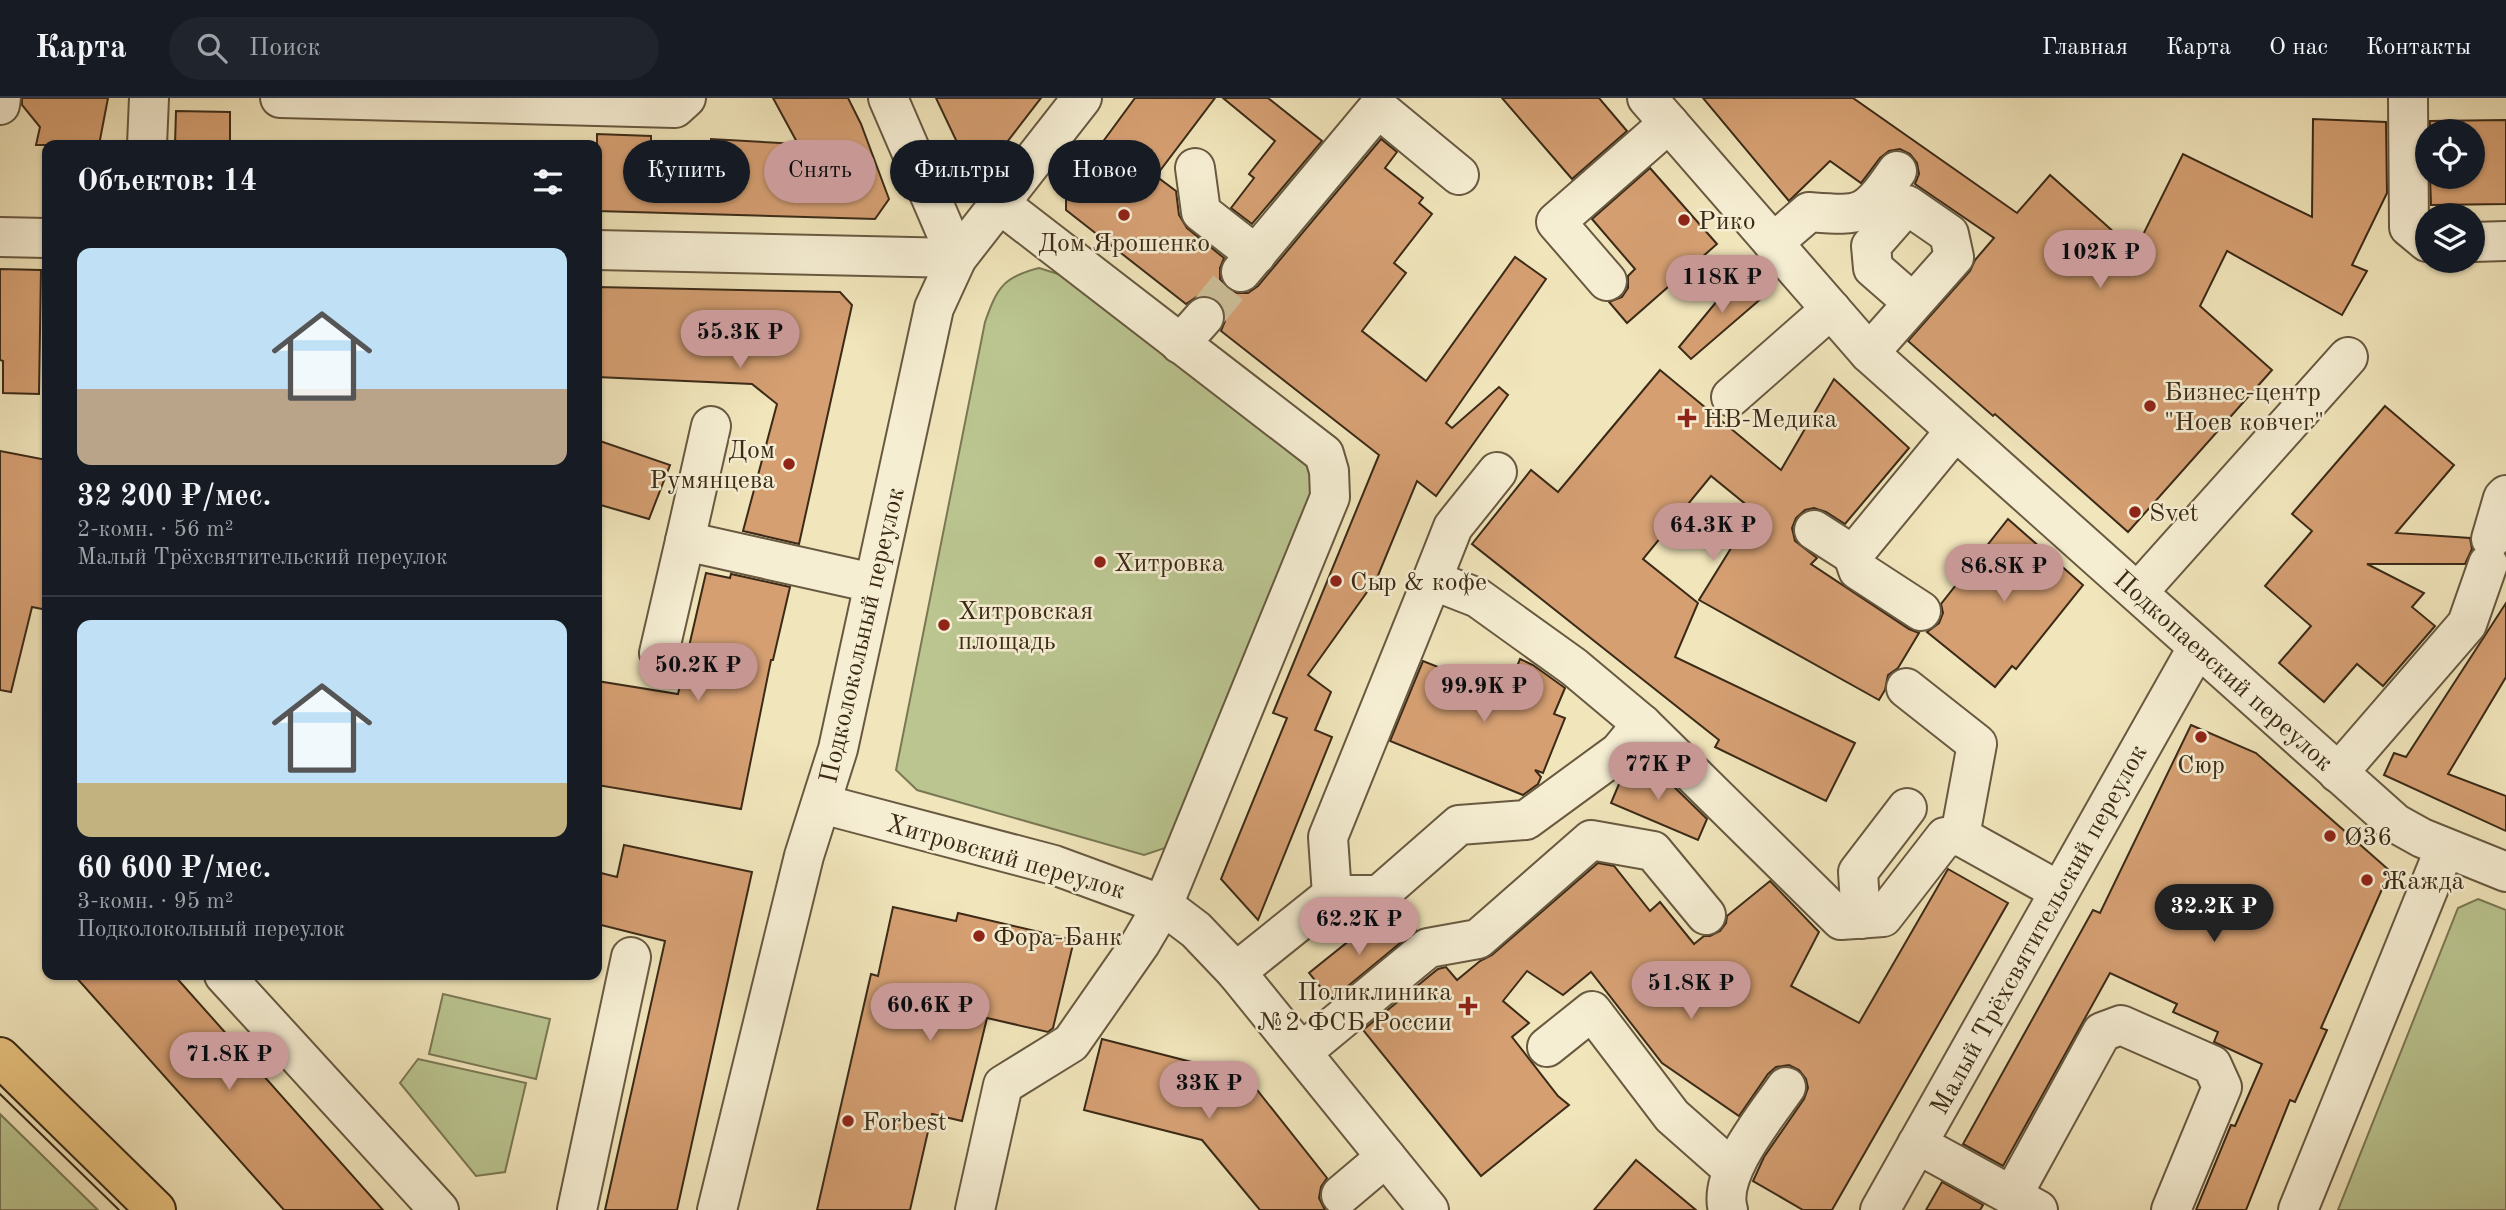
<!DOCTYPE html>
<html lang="ru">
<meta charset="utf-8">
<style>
:root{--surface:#171b24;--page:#20242c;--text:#f1f3f6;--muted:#9ea1a6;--line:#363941;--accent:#c59692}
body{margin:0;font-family:"Old Standard TT",serif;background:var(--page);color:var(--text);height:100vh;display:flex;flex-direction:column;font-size:26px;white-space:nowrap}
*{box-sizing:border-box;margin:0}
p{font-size:23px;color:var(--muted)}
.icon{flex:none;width:38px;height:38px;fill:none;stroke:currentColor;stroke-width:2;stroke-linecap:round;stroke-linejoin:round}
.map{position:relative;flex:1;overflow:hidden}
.side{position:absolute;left:42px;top:42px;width:560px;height:840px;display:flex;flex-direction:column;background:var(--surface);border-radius:14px;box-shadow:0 2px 5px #0004}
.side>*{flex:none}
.guide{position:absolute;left:623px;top:42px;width:665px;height:63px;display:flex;gap:14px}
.controls{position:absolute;left:2415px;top:21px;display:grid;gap:14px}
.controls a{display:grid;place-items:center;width:70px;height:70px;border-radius:50%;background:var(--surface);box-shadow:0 2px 5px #0004;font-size:35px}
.price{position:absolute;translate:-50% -60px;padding:0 16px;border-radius:24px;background:var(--accent);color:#111;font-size:23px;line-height:46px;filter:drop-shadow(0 2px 4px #0008)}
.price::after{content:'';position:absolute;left:50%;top:42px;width:21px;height:16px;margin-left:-10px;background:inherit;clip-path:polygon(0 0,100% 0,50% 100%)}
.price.selected{background:#222;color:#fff}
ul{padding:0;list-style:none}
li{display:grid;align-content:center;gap:14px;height:371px;padding:0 35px}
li+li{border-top:2px solid var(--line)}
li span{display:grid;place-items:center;height:217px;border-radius:14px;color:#555}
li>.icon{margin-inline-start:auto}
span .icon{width:126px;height:126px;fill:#fffc;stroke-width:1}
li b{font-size:30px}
h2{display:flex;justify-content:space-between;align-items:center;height:84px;padding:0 35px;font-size:30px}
.pill{padding:0 24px;border-radius:32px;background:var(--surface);box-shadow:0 2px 5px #0004;font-size:24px;line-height:63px}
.pill.selected{background:var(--accent);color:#111}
header{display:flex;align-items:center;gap:42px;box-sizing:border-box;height:98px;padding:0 35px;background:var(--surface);border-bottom:2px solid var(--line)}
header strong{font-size:33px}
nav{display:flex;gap:38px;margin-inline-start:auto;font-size:24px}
.search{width:490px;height:63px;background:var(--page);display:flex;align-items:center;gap:18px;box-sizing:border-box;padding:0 24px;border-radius:38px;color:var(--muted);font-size:26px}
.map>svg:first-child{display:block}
.green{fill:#bac590;stroke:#7a7854;stroke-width:2}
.building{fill:#d59f72;stroke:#3b2a17;stroke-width:2}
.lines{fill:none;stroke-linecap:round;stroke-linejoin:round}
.minor-tunnel{stroke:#cdc09a;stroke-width:38;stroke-dasharray:38 19;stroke-linecap:butt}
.minor-casing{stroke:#685940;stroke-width:42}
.major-casing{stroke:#3b2a17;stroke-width:42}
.minor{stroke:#f6eed3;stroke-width:38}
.major{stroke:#e8c27e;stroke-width:38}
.tram{stroke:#3b2a17;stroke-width:2}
.poi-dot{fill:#8f2418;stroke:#f6eed3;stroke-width:2.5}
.labels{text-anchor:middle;stroke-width:5;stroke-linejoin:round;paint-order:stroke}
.poi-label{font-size:26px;fill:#3b2a17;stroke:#f6eed3;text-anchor:start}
.street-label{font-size:26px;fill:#3b2a17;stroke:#f6eed3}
</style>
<header>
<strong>Карта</strong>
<div class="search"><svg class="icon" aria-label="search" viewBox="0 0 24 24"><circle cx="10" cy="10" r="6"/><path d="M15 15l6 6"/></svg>Поиск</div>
<nav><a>Главная</a><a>Карта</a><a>О нас</a><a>Контакты</a></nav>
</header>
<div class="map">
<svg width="2506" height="1112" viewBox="0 0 2506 1112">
<rect width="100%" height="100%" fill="#f1e5bb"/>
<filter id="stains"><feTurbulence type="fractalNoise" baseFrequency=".00286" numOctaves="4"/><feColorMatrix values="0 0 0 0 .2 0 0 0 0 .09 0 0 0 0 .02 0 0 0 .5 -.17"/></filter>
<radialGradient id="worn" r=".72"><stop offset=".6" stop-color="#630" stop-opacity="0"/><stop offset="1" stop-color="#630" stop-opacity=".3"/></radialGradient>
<g class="green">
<path d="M 1039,170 L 1074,181 L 1300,353 L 1314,375 L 1313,395 L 1168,749 L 1144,757 L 917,692 L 896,672 L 985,224 C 997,190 1003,179 1039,170 Z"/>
<polygon points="2478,801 2506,812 2506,1112 2338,1112 2458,810"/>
<polygon points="443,896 550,921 536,981 429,956"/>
<polygon points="418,961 526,985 505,1074 476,1078 400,985"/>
<polygon points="0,1016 98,1112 0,1112"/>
</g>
<g class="building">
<polygon points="22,0 108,0 99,47 36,47 40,29 22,7"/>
<polygon points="773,0 848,0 861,26 889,101 875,121 597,113 597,36 651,38 651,49 711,52 711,41 798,46"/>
<polygon points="936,0 1041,0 990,66 964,59"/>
<polygon points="1135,0 1215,0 1156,78 1176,93 1179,117 1187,130 1224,160 1220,170 1220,181 1227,190 1237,195 1248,195 1258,188 1381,41 1397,54 1385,70 1423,100 1419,105 1432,116 1394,165 1406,175 1362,233 1426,283 1515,159 1546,181 1446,325 1452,330 1499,289 1508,297 1436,398 1417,383 1377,480 1308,577 1331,594 1315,632 1332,639 1258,822 1221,781 1287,620 1273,615 1379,357 1221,233 1225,223 1225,213 1218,202 1208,198 1198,198 1186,206 1066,112 1066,94"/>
<polygon points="1223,0 1268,0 1322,43 1252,126 1231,110 1254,80 1249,76 1275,43"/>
<polygon points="1502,0 1599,0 1627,33 1572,81"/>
<polygon points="1703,0 1853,0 2017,115 2050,77 2135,153 2183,56 2312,119 2313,21 2386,24 2387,95 2352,167 2367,173 2342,217 2227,153 2200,208 2272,272 2128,434 1995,316 1993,318 1908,243 1970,173 1975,162 1994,140 1915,86 1919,76 1917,65 1910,56 1900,51 1889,53 1880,60 1861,85 1830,63 1789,103"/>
<polygon points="176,13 230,14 230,47 175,47"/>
<polygon points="2506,22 2506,106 2431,107 2430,79 2473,79 2473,33 2430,33 2430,23"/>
<polygon points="1650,70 1717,146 1627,225 1609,204 1622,199 1628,190 1628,178 1635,171 1592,121"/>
<polygon points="0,171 41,172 39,296 3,295 3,263 0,262"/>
<polygon points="1741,174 1763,199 1691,261 1679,249"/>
<polygon points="597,189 840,194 852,207 799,446 743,433 777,306 752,286 597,279"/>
<polygon points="1660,272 1781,372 1834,281 1909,350 1845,426 1826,414 1814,410 1805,412 1796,420 1792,430 1795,443 1817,460 1811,466 1909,531 1919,535 1898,570 1888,577 1885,592 1879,602 1699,502 1754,413 1711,378 1643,461 1698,505 1675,559 1855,645 1826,703 1715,649 1719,642 1472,446 1531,372 1558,394"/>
<polygon points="2385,308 2454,367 2396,435 2470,440 2472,451 2465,466 2367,466 2424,495 2412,509 2435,528 2383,588 2357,566 2324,604 2279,565 2311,528 2265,488 2312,433 2292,416"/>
<polygon points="597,342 670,367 649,421 597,406"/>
<polygon points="0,353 47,362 47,512 32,509 11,594 0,592"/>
<polygon points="2008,421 2083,487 2016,571 2012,568 1995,589 1927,534 1939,525 1943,515 1941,506"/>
<polygon points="706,475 730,480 731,476 790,489 773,562 771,562 741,711 597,687 597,583 678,596"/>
<polygon points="2506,505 2506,579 2448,676 2506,698 2506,733 2384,677 2394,655 2406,659"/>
<polygon points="1520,561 1533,567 1565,590 1554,616 1565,620 1543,675 1535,672 1541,679 1538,686 1523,697 1390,643 1423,563 1506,596"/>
<polygon points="2191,627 2256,655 2390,773 2321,930 2327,932 2295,1004 2290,1002 2246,1112 2196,1112 2231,1027 2235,1028 2262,966 2214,944 2218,934 2173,914 2177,906 2110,875 2003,1068 1963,1046 2093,812 2100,815"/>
<polygon points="1636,668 1667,682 1707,721 1698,742 1611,705 1622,679"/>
<polygon points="624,747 752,774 677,1112 605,1112 665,843 597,826 597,774 617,779"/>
<polygon points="1598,765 1614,768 1650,813 1660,804 1694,846 1704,838 1710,838 1720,833 1726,825 1727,818 1770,783 1819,834 1791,888 1859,925 1948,771 2008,805 1832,1112 1803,1112 1753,1083 1764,1059 1804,1001 1808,990 1806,981 1799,972 1789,967 1776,969 1768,976 1739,1018 1662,965 1591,874 1563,897 1527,873 1503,903 1529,925 1512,939 1558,998 1569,1007 1481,1078 1363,932 1438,871 1446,869 1457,882 1480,863 1492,857"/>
<polygon points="893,809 956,823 958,815 1074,842 1053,930 1048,934 987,920 962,1023 932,1016 910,1112 817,1112 871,876 878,878"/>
<polygon points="1405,818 1416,832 1331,902 1309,875 1370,826 1380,839"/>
<polygon points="74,877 174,877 383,1112 284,1112"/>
<polygon points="1102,941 1246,978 1327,1080 1321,1089 1319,1100 1325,1112 1260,1112 1202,1042 1084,1012"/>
<polygon points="1636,1062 1696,1112 1594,1112"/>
<polygon points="1942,1084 1983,1107 1980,1112 1926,1112"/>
</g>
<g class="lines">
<polyline class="minor-tunnel" points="1204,219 1241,174"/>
<defs>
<g id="minor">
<polyline points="280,0 675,10 686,0"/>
<polyline points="888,0 957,160"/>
<polyline points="1647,0 1869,255 2395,725 2422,740 2506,774"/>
<polyline points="2408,0 2409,129 2427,144"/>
<polyline points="0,7 1,0"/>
<polyline points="147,47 149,0"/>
<polyline points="1195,70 1201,114 1256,157"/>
<polyline points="0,139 47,140"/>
<polyline points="2473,144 2506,143"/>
<path d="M 1773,145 L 1809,114 C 1863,118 1865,119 1897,73"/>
<polyline points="597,152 957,160"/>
<polyline points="1241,174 1378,10 1459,77"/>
<polyline points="1607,183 1556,124 1669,25"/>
<polyline points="1180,246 1204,219"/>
<polyline points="1869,255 1954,159 1949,136 1907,107 1871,148 1873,170 1913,205"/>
<polyline points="1731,299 1831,211"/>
<polyline points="1814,432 1853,457 1955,333"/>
<polyline points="2491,441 2503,400 2506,397"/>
<polyline points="685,443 711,328"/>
<polyline points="1853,457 1858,472 1921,513"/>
<polyline points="1432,482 1453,429 1497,374"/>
<polyline points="2138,494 2348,259"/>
<polyline points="659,555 685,443 873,485"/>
<polyline points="1906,590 1977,646 1960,738"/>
<polyline points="2338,675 2467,526 2488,466"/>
<polyline points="822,706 1054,767 1163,807 1196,832 1236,874 1429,1112"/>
<polyline points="1332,797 1328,739 1432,482 1478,500 1574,569 1642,626 1841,822 1883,819 1945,739 1960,738 2059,793"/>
<polyline points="1861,821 1858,774 1907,710"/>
<polyline points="1236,874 1332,797 1379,797 1459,727 1526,722 1619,654 1642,626"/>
<polyline points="224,877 439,1112"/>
<polyline points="1547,949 1592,913 1672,1018 1732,1071"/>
<polyline points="1302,954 1428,850 1478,841 1591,742 1653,753 1706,817"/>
<polyline points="1917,1046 2038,1112"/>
<polyline points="1341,1097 1386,1059"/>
<polyline points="2012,1098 2102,934 2121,927 2212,967 2222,989 2171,1112"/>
<polyline points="577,1112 631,859"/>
<polyline points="717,1112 804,758 838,651 934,210 957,160 1082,0"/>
<polyline points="975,1112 1003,987 1071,945 1140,846 1163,807 1330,399 1329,373 1324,356 1000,106"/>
<path d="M 1728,1112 C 1717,1076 1766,1018 1786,989"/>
<polyline points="1880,1112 2197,550"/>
<polyline points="2298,1112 2445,750"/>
</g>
<polyline id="major" points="0,959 156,1112"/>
</defs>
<use href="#minor" class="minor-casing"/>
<use href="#major" class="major-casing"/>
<use href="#minor" class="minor"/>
<use href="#major" class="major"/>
<polyline class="tram" points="0,996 119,1112"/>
</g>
<g class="poi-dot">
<circle cx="1124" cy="117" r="7"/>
<circle cx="1684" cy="122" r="7"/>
<circle cx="2150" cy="308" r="7"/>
<path d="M1683.5 309.5h7v7h7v7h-7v7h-7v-7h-7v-7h7z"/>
<circle cx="789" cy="366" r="7"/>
<circle cx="2135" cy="414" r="7"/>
<circle cx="1100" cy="464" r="7"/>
<circle cx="1336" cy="483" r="7"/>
<circle cx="944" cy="527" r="7"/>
<circle cx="2201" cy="639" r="7"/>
<circle cx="2330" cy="738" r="7"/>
<circle cx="2367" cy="782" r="7"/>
<circle cx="979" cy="838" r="7"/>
<path d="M1464.5 897.5h7v7h7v7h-7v7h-7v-7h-7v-7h7z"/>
<circle cx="848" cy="1023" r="7"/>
</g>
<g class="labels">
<g class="poi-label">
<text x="1698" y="131">Рико</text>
<text x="1124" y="153" text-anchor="middle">Дом Ярошенко</text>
<text x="2164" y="302">Бизнес-центр<tspan x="2164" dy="30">"Ноев ковчег"</tspan></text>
<text x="1703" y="329">НВ-Медика</text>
<text x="775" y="360" text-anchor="end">Дом<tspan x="775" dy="30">Румянцева</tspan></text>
<text x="2149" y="423">Svet</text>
<text x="1114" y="473">Хитровка</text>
<text x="1350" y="492">Сыр &amp; кофе</text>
<text x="958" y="521">Хитровская<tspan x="958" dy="30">площадь</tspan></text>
<text x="2201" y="675" text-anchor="middle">Сюр</text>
<text x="2344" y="747">Ø36</text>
<text x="2381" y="791">Жажда</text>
<text x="993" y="847">Фора-Банк</text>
<text x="1452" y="902" text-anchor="end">Поликлиника<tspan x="1452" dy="30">№2 ФСБ России</tspan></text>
<text x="862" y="1032">Forbest</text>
</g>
<g class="street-label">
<text transform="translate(861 537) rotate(-77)" y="9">Подколокольный переулок</text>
<text transform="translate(2224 572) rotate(42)" y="9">Подкопаевский переулок</text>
<text transform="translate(1006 758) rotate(16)" y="9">Хитровский переулок</text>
<text transform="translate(2038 831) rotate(-61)" y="9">Малый Трёхсвятительский переулок</text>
</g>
</g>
<rect width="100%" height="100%" filter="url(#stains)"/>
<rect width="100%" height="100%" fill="url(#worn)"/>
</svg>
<div class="controls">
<a><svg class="icon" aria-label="locate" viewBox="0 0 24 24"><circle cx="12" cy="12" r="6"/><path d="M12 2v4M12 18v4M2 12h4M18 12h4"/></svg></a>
<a><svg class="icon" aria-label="layers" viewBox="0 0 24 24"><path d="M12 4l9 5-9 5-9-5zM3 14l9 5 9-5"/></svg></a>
</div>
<b class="price" style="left:2100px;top:192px">102K ₽</b>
<b class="price" style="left:1722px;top:217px">118K ₽</b>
<b class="price" style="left:740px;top:272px">55.3K ₽</b>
<b class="price" style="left:1713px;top:465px">64.3K ₽</b>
<b class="price" style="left:2004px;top:506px">86.8K ₽</b>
<b class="price" style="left:698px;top:605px">50.2K ₽</b>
<b class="price" style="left:1484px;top:626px">99.9K ₽</b>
<b class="price" style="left:1658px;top:704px">77K ₽</b>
<b class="price selected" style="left:2214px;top:846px">32.2K ₽</b>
<b class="price" style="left:1359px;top:859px">62.2K ₽</b>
<b class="price" style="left:1691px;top:923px">51.8K ₽</b>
<b class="price" style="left:930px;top:945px">60.6K ₽</b>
<b class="price" style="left:229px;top:994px">71.8K ₽</b>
<b class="price" style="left:1209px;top:1023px">33K ₽</b>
<div class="guide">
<a class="pill">Купить</a>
<a class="pill selected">Снять</a>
<a class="pill">Фильтры</a>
<a class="pill">Новое</a>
</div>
<section class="side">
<h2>Объектов: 14<svg class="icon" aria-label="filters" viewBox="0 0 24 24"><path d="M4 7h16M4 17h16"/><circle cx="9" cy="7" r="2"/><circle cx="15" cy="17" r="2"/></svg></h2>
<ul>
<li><span style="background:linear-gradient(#bfe0f5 65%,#b9a48a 0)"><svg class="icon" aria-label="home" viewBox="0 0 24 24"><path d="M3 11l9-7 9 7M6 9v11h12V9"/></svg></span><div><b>32 200 ₽/мес.</b><p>2-комн. · 56 m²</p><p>Малый Трёхсвятительский переулок</p></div></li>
<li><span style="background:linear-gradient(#bfe0f5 75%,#c2b280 0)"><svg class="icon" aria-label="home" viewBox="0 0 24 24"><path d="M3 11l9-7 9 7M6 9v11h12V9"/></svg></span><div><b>60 600 ₽/мес.</b><p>3-комн. · 95 m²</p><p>Подколокольный переулок</p></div></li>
</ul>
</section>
</div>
